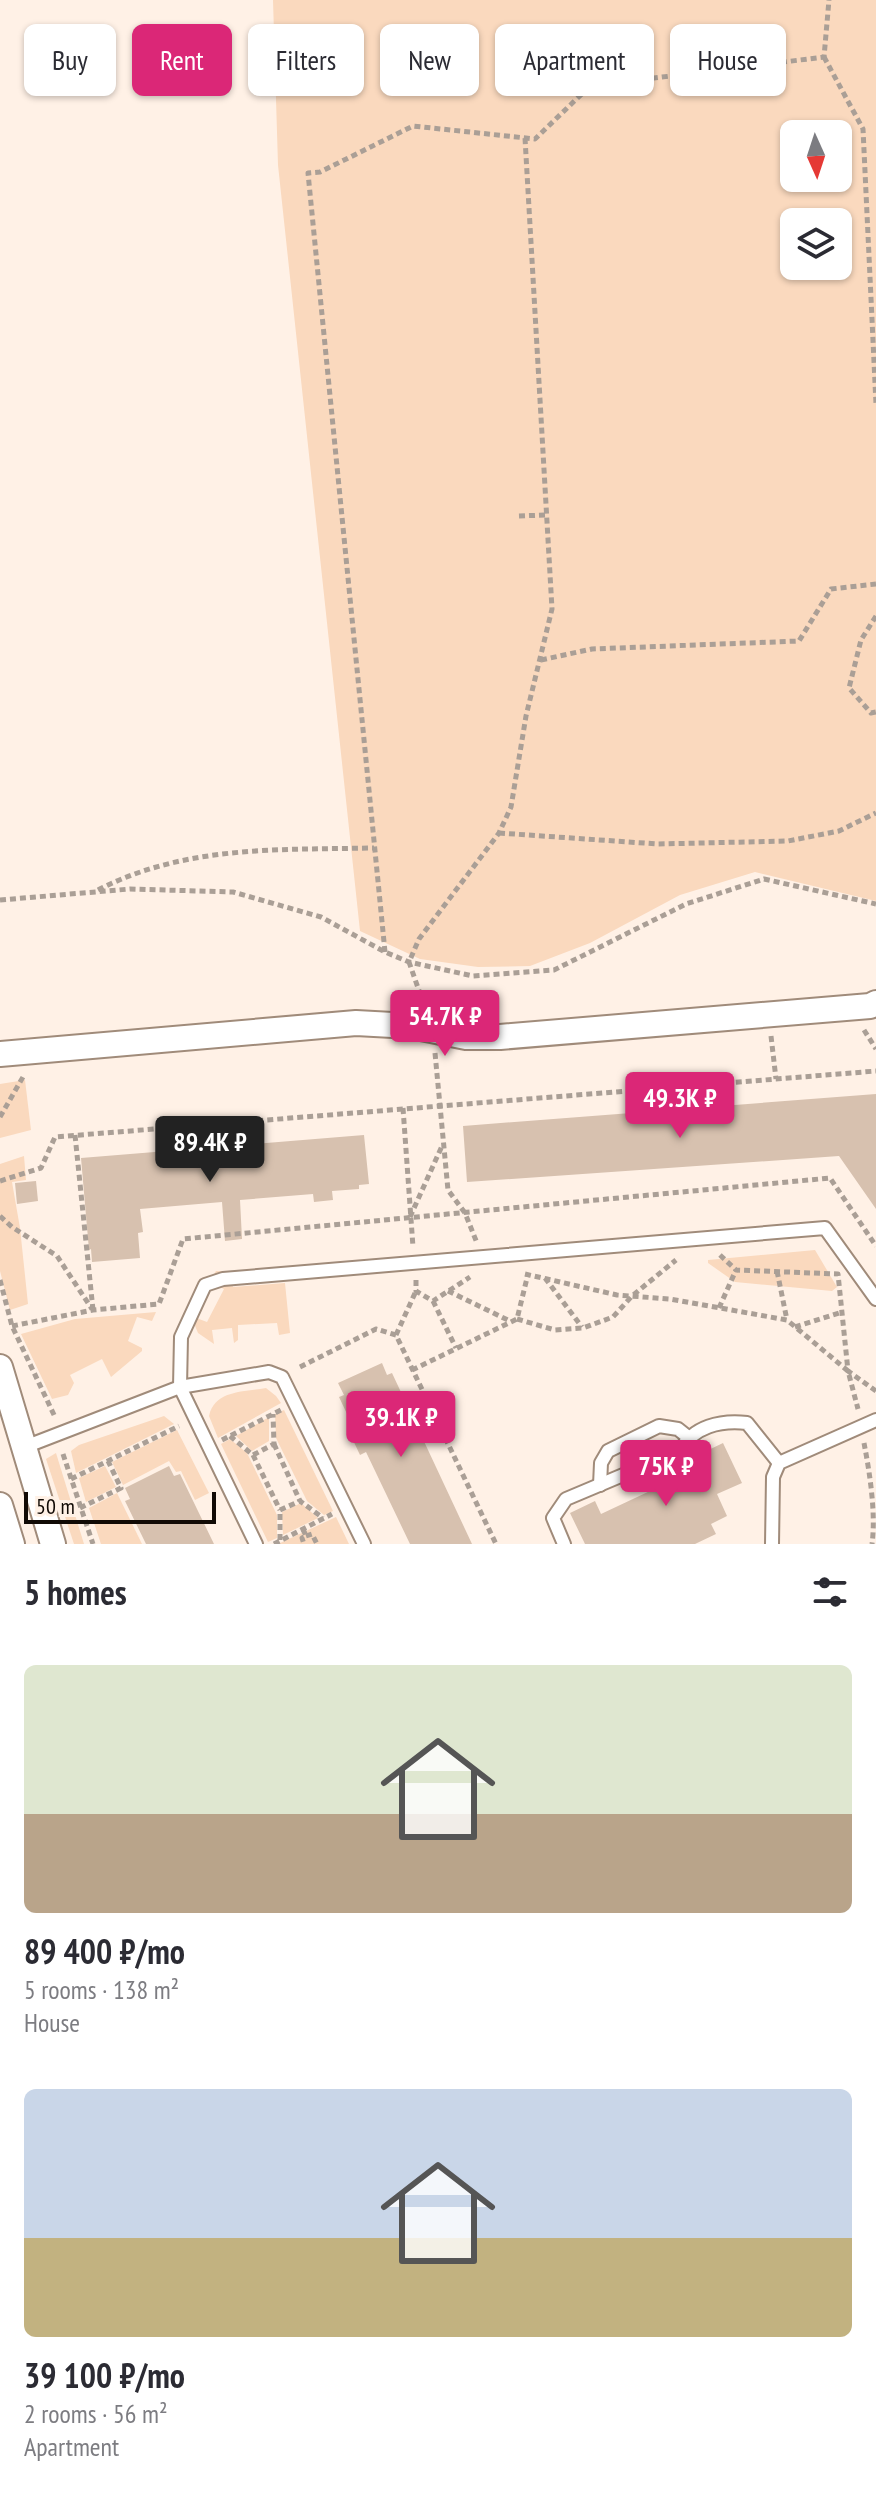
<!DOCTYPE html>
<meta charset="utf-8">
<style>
:root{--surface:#fff;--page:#f2f2f3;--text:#2b2b33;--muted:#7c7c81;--accent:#db2777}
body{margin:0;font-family:"PT Sans Narrow",sans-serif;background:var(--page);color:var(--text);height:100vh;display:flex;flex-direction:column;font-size:30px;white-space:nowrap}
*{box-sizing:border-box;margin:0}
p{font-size:26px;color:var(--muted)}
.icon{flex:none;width:44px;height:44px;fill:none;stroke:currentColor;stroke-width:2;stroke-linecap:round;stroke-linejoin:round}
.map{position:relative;height:1544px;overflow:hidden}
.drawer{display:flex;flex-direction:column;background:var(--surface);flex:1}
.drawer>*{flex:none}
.guide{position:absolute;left:24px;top:24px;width:828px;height:72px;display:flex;gap:16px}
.needle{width:52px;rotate:177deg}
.fabs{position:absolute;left:780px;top:120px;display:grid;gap:16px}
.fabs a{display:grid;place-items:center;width:72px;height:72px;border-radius:12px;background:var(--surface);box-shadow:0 2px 6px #0004;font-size:40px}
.scale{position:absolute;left:24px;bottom:20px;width:192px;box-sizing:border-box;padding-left:8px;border:4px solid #110a05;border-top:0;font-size:22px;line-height:28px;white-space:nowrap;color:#110a05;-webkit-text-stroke:6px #fff1e6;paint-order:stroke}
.price{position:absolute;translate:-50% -68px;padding:0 18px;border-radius:8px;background:var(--accent);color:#fff;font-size:26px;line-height:52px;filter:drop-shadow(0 2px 4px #0008)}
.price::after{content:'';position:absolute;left:50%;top:48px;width:24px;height:18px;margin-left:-12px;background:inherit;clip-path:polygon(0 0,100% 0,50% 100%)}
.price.on{background:#222;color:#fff}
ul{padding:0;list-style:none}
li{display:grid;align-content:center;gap:16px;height:424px;padding:0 24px}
li span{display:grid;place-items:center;height:248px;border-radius:12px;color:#555}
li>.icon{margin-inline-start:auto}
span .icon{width:144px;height:144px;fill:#fffc;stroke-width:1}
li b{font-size:34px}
h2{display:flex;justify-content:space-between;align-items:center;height:96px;padding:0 24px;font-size:34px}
.tag{padding:0 28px;border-radius:12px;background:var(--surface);box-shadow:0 2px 6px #0004;font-size:28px;line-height:72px}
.tag.on{background:var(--accent);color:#fff}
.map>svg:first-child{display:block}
.green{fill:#fad9be;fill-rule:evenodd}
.building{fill:#d7c1af}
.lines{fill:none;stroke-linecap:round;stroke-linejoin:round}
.lane-casing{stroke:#a08b7a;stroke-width:16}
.street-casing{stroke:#a08b7a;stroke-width:28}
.path{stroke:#aa9f96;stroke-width:5;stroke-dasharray:6 4;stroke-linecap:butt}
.lane{stroke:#fff;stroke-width:12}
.street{stroke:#fff;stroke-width:24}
</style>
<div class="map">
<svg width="876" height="1544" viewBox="0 0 876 1544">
<rect width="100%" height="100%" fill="#fff1e6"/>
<g class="green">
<path d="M 273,0 L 876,0 L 876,901 L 755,872 L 680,895 L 590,943 L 530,966 L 478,967 L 420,959 L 360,931 L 278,165 ZM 838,134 L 838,178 L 794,178 L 794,134 ZM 794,222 L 838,222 L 838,266 L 794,266 Z"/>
<polygon points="25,1080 31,1130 0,1138 0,1084"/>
<polygon points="24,1156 26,1180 12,1182 20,1228 28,1304 10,1310 0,1271 0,1164"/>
<polygon points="815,1250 837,1287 832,1291 735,1282 708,1263 708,1260"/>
<polygon points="216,1271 231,1271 233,1287 285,1283 290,1333 279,1335 277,1323 238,1325 238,1340 234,1343 232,1328 212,1330 214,1344 198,1333 191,1316 207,1322 224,1289 209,1282"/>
<polygon points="156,1312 152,1321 137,1317 128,1341 142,1348 142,1351 111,1377 102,1359 70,1375 74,1383 68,1395 52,1399 21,1334 75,1319"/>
<path d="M 266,1388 L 276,1396 L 281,1403 L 218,1438 L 209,1416 C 215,1390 243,1392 266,1388 Z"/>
<polygon points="284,1410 333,1511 324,1515 307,1501 276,1438 275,1414"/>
<polygon points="164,1416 174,1424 76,1473 71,1451 79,1445"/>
<polygon points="269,1417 269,1441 252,1451 236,1436"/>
<polygon points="177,1430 209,1493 195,1500 181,1471 176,1472 169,1461 123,1485 112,1462"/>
<polygon points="230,1439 247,1453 277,1515 277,1538 268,1542 221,1444"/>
<polygon points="56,1453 84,1544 74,1544 46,1459"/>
<polygon points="105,1466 116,1487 86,1502 79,1478"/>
<polygon points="117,1493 142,1544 101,1544 89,1508"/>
<polygon points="301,1503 318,1518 283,1535 282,1512"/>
<polygon points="336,1517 349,1544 278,1544"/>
</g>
<g class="building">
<polygon points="876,1094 876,1209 839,1156 467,1182 463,1126"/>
<polygon points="364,1135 369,1184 359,1185 359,1189 332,1191 333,1200 314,1202 313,1194 240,1200 242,1239 225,1241 222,1202 140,1209 143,1232 138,1233 140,1258 92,1262 91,1249 89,1250 81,1158"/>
<polygon points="36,1181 38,1201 17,1204 15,1183"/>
<polygon points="382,1363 387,1375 392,1373 472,1544 410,1544 366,1452 360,1455 352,1438 357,1435 339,1397 344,1395 338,1383"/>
<polygon points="723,1443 742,1483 717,1494 727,1516 711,1524 716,1534 695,1544 585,1544 570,1513 595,1501 601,1514 701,1467 696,1456"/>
<polygon points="169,1466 174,1476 180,1474 214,1544 146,1544 125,1501 130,1499 125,1488"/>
</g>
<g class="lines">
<defs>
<g id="lane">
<polyline points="22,1448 180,1387 269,1372 282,1377 364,1544"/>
<polyline points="600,1485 601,1463 608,1451 659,1426 678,1429 688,1437"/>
<polyline points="256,1544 180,1387 181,1337 205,1285 223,1279 825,1228 876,1299"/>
<path d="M 564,1544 L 553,1518 L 566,1499 L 680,1451 C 693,1426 721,1420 747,1423 L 779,1463"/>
<polyline points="772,1544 773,1477 779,1463 876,1420"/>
</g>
<g id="street">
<polyline points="0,1054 356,1023 411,1026 466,1037 500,1037 870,1006 876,1003"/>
<polyline points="0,1367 53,1544"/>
<polyline points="0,1505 12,1544"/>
</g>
</defs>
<use href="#lane" class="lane-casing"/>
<use href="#street" class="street-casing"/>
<g class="path">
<polyline points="824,57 863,129 876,404"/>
<polyline points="519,516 545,515"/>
<polyline points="876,616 861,640 849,688 871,713 876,712"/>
<polyline points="541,660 592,649 799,641 831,589 876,584"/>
<polyline points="499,833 658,844 788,841 839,831 876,813"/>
<path d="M 98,890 C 185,845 279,850 374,848"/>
<polyline points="0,900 130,889 233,892 321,917 385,952 409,962 473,976 554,970 686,904 764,879 876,904"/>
<polyline points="385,952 308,173 320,172 413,126 535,139 590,86 824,57 829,0"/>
<polyline points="424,1005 409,962 419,939 499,833 511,807 526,716 552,609 525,138"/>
<polyline points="864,1030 876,1049"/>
<polyline points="771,1036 776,1079"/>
<polyline points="435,1053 448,1190 465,1213 477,1243"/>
<polyline points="403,1108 413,1247"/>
<polyline points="0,1117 23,1077"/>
<polyline points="75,1135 93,1310"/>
<polyline points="0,1181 41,1168 55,1137 876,1071"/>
<polyline points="0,1216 12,1227 57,1256 92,1309"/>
<polyline points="410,1217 442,1146"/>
<polyline points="720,1255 736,1270 838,1274 848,1371 876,1391"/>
<polyline points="777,1271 787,1320"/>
<polyline points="525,1274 617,1295 670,1299 787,1320 848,1371 858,1409"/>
<polyline points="545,1278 582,1327"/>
<polyline points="0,1280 12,1326 55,1417"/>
<polyline points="416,1280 416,1291 433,1301 470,1277"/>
<polyline points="448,1291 510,1321"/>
<polyline points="433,1301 456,1348"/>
<polyline points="719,1308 736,1270"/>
<polyline points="517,1319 555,1330 583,1328 613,1317 632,1296 676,1260"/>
<polyline points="12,1326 93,1310 159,1304 183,1239 830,1178 876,1246"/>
<polyline points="795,1327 842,1312"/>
<polyline points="396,1335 416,1291"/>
<polyline points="300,1367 376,1329 396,1335 496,1544"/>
<polyline points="412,1370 517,1319 528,1274"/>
<polyline points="230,1436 253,1455 274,1444 273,1414"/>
<polyline points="222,1440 281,1410"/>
<path d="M 864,1443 C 870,1474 876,1514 872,1544"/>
<polyline points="274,1444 300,1501"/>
<polyline points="63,1454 93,1544"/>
<polyline points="253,1455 280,1510"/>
<polyline points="71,1479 179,1426"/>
<polyline points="80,1508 121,1488 108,1461"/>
<polyline points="303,1529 306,1536 302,1538 304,1544"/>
<polyline points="306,1536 312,1534 317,1544"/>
<polyline points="280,1540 280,1510 300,1501 323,1518"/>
<polyline points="274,1544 332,1514"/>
</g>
<use href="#lane" class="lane"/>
<use href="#street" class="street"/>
</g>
</svg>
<div class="fabs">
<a><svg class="needle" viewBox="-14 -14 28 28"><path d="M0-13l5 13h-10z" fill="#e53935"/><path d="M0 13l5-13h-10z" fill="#7c7c81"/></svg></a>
<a><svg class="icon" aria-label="layers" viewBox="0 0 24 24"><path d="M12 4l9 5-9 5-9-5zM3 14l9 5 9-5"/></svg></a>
</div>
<div class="scale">50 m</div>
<b class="price" style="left:445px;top:1058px">54.7K ₽</b>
<b class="price" style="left:680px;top:1140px">49.3K ₽</b>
<b class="price on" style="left:210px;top:1184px">89.4K ₽</b>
<b class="price" style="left:401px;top:1459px">39.1K ₽</b>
<b class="price" style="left:666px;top:1508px">75K ₽</b>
<div class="guide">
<a class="tag">Buy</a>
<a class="tag on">Rent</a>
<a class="tag">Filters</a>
<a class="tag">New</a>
<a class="tag">Apartment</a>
<a class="tag">House</a>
</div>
</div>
<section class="drawer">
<h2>5 homes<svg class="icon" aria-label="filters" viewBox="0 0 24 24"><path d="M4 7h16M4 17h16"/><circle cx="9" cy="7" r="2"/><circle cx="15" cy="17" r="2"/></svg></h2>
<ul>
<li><span style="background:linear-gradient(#dfe7d0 60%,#b9a48a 0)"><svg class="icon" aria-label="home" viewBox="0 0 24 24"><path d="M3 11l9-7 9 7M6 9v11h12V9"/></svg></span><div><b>89 400 ₽/mo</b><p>5 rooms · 138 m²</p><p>House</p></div></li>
<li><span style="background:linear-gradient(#c9d6e8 60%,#c2b280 0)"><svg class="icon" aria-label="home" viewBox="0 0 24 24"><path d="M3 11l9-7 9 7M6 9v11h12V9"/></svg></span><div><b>39 100 ₽/mo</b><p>2 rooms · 56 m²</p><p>Apartment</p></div></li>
</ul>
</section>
